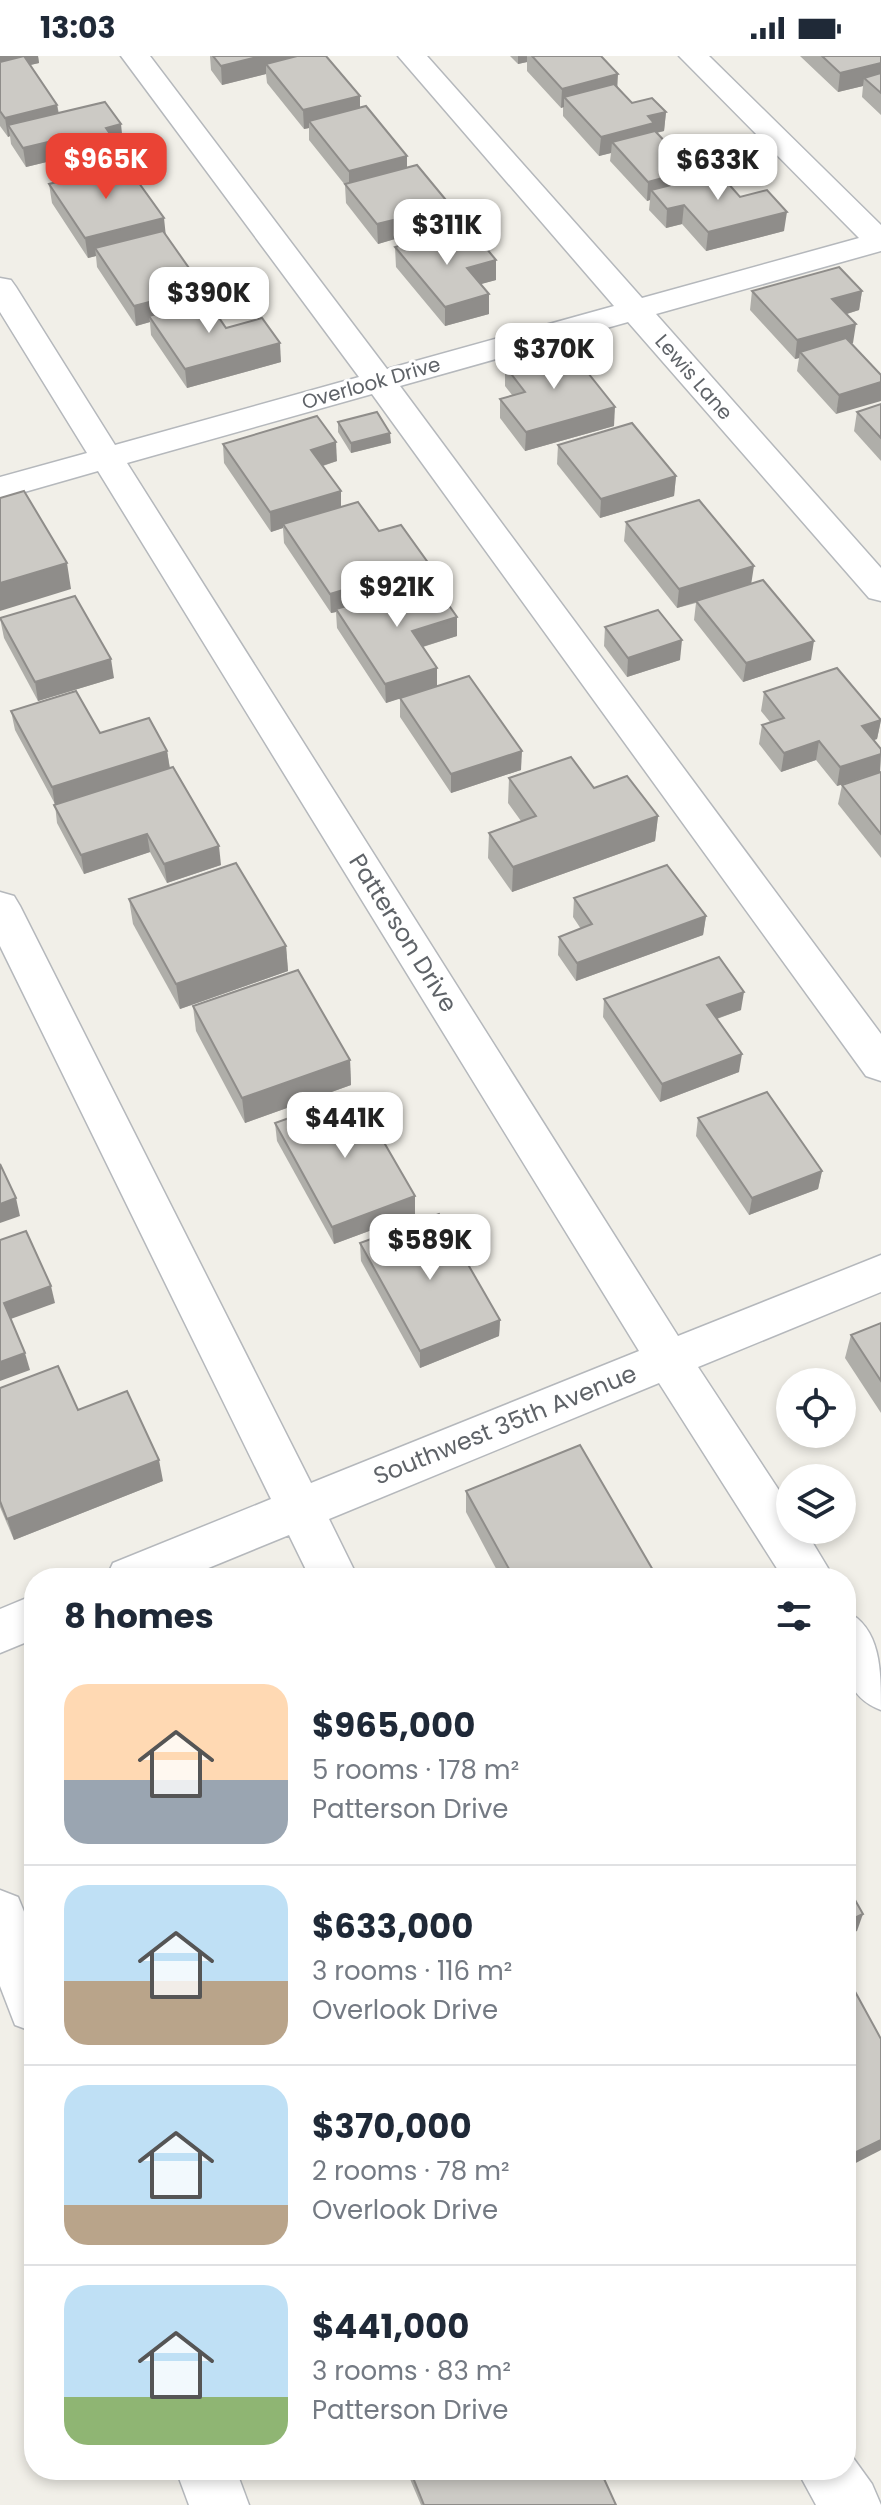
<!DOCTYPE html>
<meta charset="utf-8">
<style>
:root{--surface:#fff;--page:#f6f6f7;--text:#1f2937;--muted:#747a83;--line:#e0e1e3;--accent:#ea4335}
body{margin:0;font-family:Poppins,sans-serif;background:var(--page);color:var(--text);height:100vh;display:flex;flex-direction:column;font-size:30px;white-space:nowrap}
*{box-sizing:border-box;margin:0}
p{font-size:26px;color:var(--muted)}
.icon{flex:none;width:44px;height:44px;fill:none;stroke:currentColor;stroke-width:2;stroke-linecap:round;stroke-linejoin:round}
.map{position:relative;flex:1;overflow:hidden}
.panel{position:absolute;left:24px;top:1512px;width:832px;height:912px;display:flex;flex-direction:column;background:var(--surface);border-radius:32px;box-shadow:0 4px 12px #0003}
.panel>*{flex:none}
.tools{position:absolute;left:776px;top:1312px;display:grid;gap:16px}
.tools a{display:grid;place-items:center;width:80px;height:80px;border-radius:50%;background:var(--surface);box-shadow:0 4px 12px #0003;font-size:40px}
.price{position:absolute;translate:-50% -68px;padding:0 18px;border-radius:16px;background:#fff;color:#222;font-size:26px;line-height:52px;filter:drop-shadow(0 2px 4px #0008)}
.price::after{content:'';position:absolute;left:50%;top:48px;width:24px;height:18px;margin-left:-12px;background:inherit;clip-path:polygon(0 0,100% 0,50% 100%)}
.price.active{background:var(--accent);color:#fff}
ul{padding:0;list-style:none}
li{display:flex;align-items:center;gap:24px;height:200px;padding:0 40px}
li+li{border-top:2px solid var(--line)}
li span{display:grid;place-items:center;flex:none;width:224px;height:160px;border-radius:24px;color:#555}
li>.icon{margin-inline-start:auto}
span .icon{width:96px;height:96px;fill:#fffc;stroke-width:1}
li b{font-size:34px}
h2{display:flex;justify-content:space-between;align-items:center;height:96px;padding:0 40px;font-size:34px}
.status{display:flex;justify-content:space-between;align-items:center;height:56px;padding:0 40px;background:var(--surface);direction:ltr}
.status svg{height:22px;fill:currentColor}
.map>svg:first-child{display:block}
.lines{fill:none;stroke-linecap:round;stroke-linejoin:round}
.minor-casing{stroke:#b5b8bc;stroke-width:3}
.minor{fill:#fff;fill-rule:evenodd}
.wall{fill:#afaea9}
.shaded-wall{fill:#8f8d8a}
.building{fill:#cccac5;stroke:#8f8d8a;stroke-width:2}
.labels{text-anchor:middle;stroke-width:6;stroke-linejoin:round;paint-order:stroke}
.far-street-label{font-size:20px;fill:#5f6368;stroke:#fff}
.street-label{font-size:24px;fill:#5f6368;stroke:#fff}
</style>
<div class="status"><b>13:03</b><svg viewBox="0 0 49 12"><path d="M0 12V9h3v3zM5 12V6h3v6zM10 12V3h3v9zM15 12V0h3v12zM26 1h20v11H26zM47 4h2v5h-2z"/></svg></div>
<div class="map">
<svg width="881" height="2449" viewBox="0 0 881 2449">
<rect width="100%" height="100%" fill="#f1efe8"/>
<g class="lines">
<defs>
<g id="minor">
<polygon points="121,0 150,0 387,313 614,250 398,0 427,0 642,242 859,182 679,0 709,0 881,169 881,195 656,258 881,512 881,545 869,542 628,266 400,330 881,978 881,1025 866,1020 372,338 127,407 678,1280 881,1199 881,1236 698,1311 790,1451 790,1474 805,1474 834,1522 783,1522 659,1327 329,1463 358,1522 310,1522 289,1479 184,1522 106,1522 113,1507 271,1443 0,890 0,836 14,840 20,850 311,1427 639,1295 98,415 0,443 0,421 87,397 0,256 0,222 11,224 16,231 115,389 359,321"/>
<polygon points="34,1539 34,1583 0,1597 0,1553"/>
<path d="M 846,1555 C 881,1572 881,1614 881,1654 C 836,1637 846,1595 846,1555 Z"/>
<polygon points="0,1834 18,1841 34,1880 34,1976 15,1969 0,1930"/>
<polygon points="846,2392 872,2428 881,2449 816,2449 797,2414 846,2414"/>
<polygon points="176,2414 236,2414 249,2449 189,2449"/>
</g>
</defs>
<use href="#minor" class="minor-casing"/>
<use href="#minor" class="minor"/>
</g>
<g class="wall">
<polygon points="0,0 38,0 39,7 30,9 57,49 59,57 123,87 118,89 125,99 126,109 204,245 226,272 281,306 187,332 151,279 150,266 136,270 97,211 96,200 88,202 52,147 49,128 77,121 63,102 26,111 11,88 10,80 8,81 0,70"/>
<polygon points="210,0 326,0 360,40 360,52 407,100 407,112 460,161 460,180 451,183 459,192 496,204 496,224 480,228 489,238 489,258 445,270 396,211 395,191 411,187 405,180 378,188 346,147 345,129 309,84 309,72 304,73 267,27 266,18 222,29 211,14"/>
<polygon points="510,0 601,0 618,31 632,47 666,56 664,75 657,77 692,114 691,124 740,141 784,175 706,195 682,168 666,172 649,154 650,144 647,145 610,105 611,97 599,100 563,60 563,51 561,52 527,15 527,6 518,8"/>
<polygon points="800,0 881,0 881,59 862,41 863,30 838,36"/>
<polygon points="752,235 862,235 859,254 847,258 853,287 851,288 836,358 797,315 799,302 795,303 750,254"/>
<polygon points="505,310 614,370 525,395 500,362 500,343 512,339 505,330"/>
<polygon points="881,348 881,405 854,375 857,356"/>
<polygon points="338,366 391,387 351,397 338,376"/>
<polygon points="223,388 337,405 323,410 341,451 379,475 429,525 457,561 457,580 423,591 437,612 437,630 521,714 451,737 400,661 400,642 386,647 337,572 336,556 331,557 284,487 283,472 271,476 224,407"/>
<polygon points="558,389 676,420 674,440 600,462 557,408"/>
<polygon points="626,466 751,528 811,604 743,626 694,564 696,547 677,552 624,485"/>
<polygon points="0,562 114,622 38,645 4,582"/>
<polygon points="605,571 680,604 627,621 604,590"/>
<polygon points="764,636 881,664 877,683 874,684 881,693 880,716 837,730 816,704 781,716 759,688 762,669 770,666 761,655"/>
<polygon points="11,655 167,695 170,712 221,809 167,827 150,796 84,818 57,767 55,748 15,674"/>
<polygon points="881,716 881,802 838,748 842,729"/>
<polygon points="509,722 594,732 658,760 655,785 512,836 488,802 489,777 521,765 508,747"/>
<polygon points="574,842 706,860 703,879 576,925 558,899 559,881 581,873 573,861"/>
<polygon points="129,843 286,890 288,915 180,953 133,868"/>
<polygon points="604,943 741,954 717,963 739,1016 660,1046 603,961"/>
<polygon points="193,950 350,1004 351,1029 245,1067 196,975"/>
<polygon points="698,1062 822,1115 818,1133 749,1159 696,1080"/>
<polygon points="275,1067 415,1158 334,1188 277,1085"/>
<polygon points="360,1187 500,1264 499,1280 420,1312 361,1205"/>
<polygon points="881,1267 881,1357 845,1302 851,1279"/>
<polygon points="0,1332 78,1354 163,1425 14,1484 0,1451"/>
<polygon points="466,1435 657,1522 501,1522 466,1456"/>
<polygon points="410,2414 616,2449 421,2449 410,2423"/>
</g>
<g class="shaded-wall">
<polygon points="0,0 38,0 39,7 0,16"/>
<polygon points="261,0 314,0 266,8 266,18 222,29 221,10"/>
<polygon points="518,0 527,0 527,6 518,8"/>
<polygon points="881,7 881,25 864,22 863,30 838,36 840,17"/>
<polygon points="618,18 617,37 564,41 564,51 561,52 562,33"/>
<polygon points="360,40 360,59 309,65 309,72 304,73 303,54"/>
<polygon points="57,49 60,68 8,69 10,80 8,81 5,62"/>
<polygon points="666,56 664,75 612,86 611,97 599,100 601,81 648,60"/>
<polygon points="121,68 123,87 108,91 106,72"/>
<polygon points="61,83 63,102 26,111 23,92"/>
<polygon points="125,99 127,118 83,129 80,110"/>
<polygon points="407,100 407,119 349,134 349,115"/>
<polygon points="692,114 690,133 651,134 650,144 647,145 648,126"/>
<polygon points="684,149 682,168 666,172 667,153"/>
<polygon points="787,156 784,175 706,195 708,176"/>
<polygon points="405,161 405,180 378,188 377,168"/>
<polygon points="460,161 460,180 415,192 415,173"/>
<polygon points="164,162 166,181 95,192 96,200 88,202 85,182"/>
<polygon points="496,204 496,224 467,232 467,212"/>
<polygon points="203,232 205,251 149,260 150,266 136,270 134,250"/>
<polygon points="862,235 859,254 830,263 832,243"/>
<polygon points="489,238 489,258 445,270 445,251"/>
<polygon points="856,268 853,287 804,301 800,296 799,302 795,303 797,284"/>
<polygon points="280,287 281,306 187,332 185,313"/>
<polygon points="881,326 881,345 836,358 839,339"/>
<polygon points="615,351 614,370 525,395 526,376"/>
<polygon points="390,377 391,387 351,397 351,387"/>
<polygon points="336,386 337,405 312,413 311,394"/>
<polygon points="676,420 674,440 600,462 601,443"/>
<polygon points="341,435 341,454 283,468 283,472 271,476 270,456"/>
<polygon points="67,507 71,533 0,555 0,527"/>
<polygon points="429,508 430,528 336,553 336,556 331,557 330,538"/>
<polygon points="754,510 751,529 677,552 679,533"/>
<polygon points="457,561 457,580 412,594 412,575"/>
<polygon points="682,584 680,604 627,621 628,602"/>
<polygon points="814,585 811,604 743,626 746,607"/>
<polygon points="111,603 114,622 38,645 35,626"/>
<polygon points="437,612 437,631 386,647 385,628"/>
<polygon points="881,664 877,683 859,689 862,670"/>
<polygon points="819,685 816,704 781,716 784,697"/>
<polygon points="167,695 170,714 55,750 52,731"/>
<polygon points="522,695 521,714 451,737 451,718"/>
<polygon points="881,698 880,716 837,730 840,711"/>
<polygon points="658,760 655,785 512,836 513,811"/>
<polygon points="147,778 150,796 84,818 81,799"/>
<polygon points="219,790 221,809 167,827 164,808"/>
<polygon points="706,860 703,879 576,925 577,907"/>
<polygon points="286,890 288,915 180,953 176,928"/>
<polygon points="744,936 741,954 704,967 707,949"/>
<polygon points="742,998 739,1016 660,1046 662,1028"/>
<polygon points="350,1004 351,1029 245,1067 242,1042"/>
<polygon points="822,1115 818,1133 749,1159 752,1142"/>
<polygon points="415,1140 415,1158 334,1188 332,1171"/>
<polygon points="16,1142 20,1160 0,1167 0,1148"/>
<polygon points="51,1230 55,1247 8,1264 4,1247"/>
<polygon points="500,1264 499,1280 420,1312 420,1295"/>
<polygon points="25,1297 30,1314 0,1325 0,1306"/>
<polygon points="159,1404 163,1425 14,1484 7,1463"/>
<polygon points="863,1858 857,1875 846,1880 846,1866"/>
<polygon points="881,2084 881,2094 846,2112 846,2101"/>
</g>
<g class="building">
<polygon points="24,0 57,49 5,62 0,55 0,6"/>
<polygon points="213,0 261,0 221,10"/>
<polygon points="297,0 326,0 360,40 303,54 266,8"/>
<polygon points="532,0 601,0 618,18 562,33"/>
<polygon points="822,0 881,0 881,7 840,17"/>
<polygon points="881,17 881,37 864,22"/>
<polygon points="614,28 632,47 652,42 666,56 648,60 654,67 601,81 564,41"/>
<polygon points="105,46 121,68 106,72 125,99 80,110 61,83 23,92 8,69"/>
<polygon points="366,50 407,100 349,115 309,65"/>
<polygon points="655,75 692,114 648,126 612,86"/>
<polygon points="126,109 164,162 85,182 49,128"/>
<polygon points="417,109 460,161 415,173 405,161 377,168 345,128"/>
<polygon points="719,117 740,141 767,134 787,156 708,176 684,149 667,153 651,134"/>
<polygon points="163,175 203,232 134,250 95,192"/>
<polygon points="446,177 459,192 481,186 496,204 467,212 489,238 445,251 395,191"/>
<polygon points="839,211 862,235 832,243 856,268 797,284 752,235"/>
<polygon points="207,244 226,272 262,262 280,287 185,313 149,260"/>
<polygon points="846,282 881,319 881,326 839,339 800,296"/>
<polygon points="569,293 615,351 526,376 500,343 525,336 505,310"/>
<polygon points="881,348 881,382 857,356"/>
<polygon points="377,356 390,377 351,387 338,366"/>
<polygon points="317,360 336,386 311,394 341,435 270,456 223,388"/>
<polygon points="632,367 676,420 601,443 558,389"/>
<polygon points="24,435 67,507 0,527 0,442"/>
<polygon points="699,444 754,510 679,533 626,466"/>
<polygon points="358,446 379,475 401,469 429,508 330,538 283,468"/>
<polygon points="763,524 814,585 746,607 696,545"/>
<polygon points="432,525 457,561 412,575 437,612 385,628 336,553"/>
<polygon points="75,540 111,603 35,626 0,562"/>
<polygon points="658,554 682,584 628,602 605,571"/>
<polygon points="837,612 881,664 862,670 881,693 881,698 840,711 819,685 784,697 762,669 784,662 764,636"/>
<polygon points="469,620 522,695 451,718 400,642"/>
<polygon points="76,635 100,677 149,662 167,695 52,731 11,655"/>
<polygon points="571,701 594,732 627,720 658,760 513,811 489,777 536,760 509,722"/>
<polygon points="173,711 219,790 164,808 147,778 81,799 54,749"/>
<polygon points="881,716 881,778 842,729"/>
<polygon points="236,807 286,890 176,928 129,843"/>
<polygon points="667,809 706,860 577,907 559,881 592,868 574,842"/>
<polygon points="719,901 744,936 707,949 742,998 662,1028 604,943"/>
<polygon points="298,914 350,1004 242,1042 193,950"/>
<polygon points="767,1036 822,1115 752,1142 698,1062"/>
<polygon points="356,1038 415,1140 332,1171 275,1067"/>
<polygon points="0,1108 16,1142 0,1148"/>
<polygon points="439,1158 500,1264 420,1295 360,1187"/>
<polygon points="26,1175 51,1230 4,1247 25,1297 0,1306 0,1184"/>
<polygon points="881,1267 881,1325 851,1279"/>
<polygon points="58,1310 78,1354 127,1335 159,1404 7,1463 0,1445 0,1332"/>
<polygon points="580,1389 657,1521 654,1522 514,1522 466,1435"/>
<polygon points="846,1828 863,1858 846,1866"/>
<polygon points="852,1930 881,1983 881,2084 846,2101 846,1933"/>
<polygon points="410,2414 600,2414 616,2449 424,2449"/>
</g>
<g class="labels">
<g class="far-street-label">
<text transform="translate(694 321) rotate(49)" y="7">Lewis Lane</text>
<text transform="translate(371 327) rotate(-16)" y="7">Overlook Drive</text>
</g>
<g class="street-label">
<text transform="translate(403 877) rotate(58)" y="8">Patterson Drive</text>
<text transform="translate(505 1369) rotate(-22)" y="8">Southwest 35th Avenue</text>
</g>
</g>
</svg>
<div class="tools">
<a><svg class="icon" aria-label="locate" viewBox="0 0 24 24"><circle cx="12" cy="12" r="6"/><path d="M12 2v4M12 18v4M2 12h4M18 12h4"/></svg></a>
<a><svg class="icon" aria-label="layers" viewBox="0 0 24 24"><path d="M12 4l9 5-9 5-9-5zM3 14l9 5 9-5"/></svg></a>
</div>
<b class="price active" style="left:106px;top:145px">$965K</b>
<b class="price" style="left:718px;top:146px">$633K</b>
<b class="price" style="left:447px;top:211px">$311K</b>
<b class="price" style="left:209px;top:279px">$390K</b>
<b class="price" style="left:554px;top:335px">$370K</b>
<b class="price" style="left:397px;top:573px">$921K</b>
<b class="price" style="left:345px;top:1104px">$441K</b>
<b class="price" style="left:430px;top:1226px">$589K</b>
<section class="panel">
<h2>8 homes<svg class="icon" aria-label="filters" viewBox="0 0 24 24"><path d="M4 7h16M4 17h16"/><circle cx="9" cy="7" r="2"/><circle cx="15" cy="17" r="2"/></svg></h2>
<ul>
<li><span style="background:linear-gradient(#ffd9b3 60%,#9aa5b1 0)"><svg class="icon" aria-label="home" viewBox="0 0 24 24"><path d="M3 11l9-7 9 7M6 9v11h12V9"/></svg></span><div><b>$965,000</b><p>5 rooms · 178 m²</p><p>Patterson Drive</p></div></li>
<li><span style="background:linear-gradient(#bfe0f5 60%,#b9a48a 0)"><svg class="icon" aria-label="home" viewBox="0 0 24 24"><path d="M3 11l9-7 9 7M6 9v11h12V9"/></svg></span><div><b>$633,000</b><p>3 rooms · 116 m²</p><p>Overlook Drive</p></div></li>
<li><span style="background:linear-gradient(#bfe0f5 75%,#b9a48a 0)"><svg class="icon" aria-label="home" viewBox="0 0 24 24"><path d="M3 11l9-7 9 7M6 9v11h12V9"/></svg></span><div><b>$370,000</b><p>2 rooms · 78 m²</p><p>Overlook Drive</p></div></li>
<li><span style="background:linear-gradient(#bfe0f5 70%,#8fb573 0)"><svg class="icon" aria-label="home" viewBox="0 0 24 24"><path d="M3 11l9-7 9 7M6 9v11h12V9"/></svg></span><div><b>$441,000</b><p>3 rooms · 83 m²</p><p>Patterson Drive</p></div></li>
</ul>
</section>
</div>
